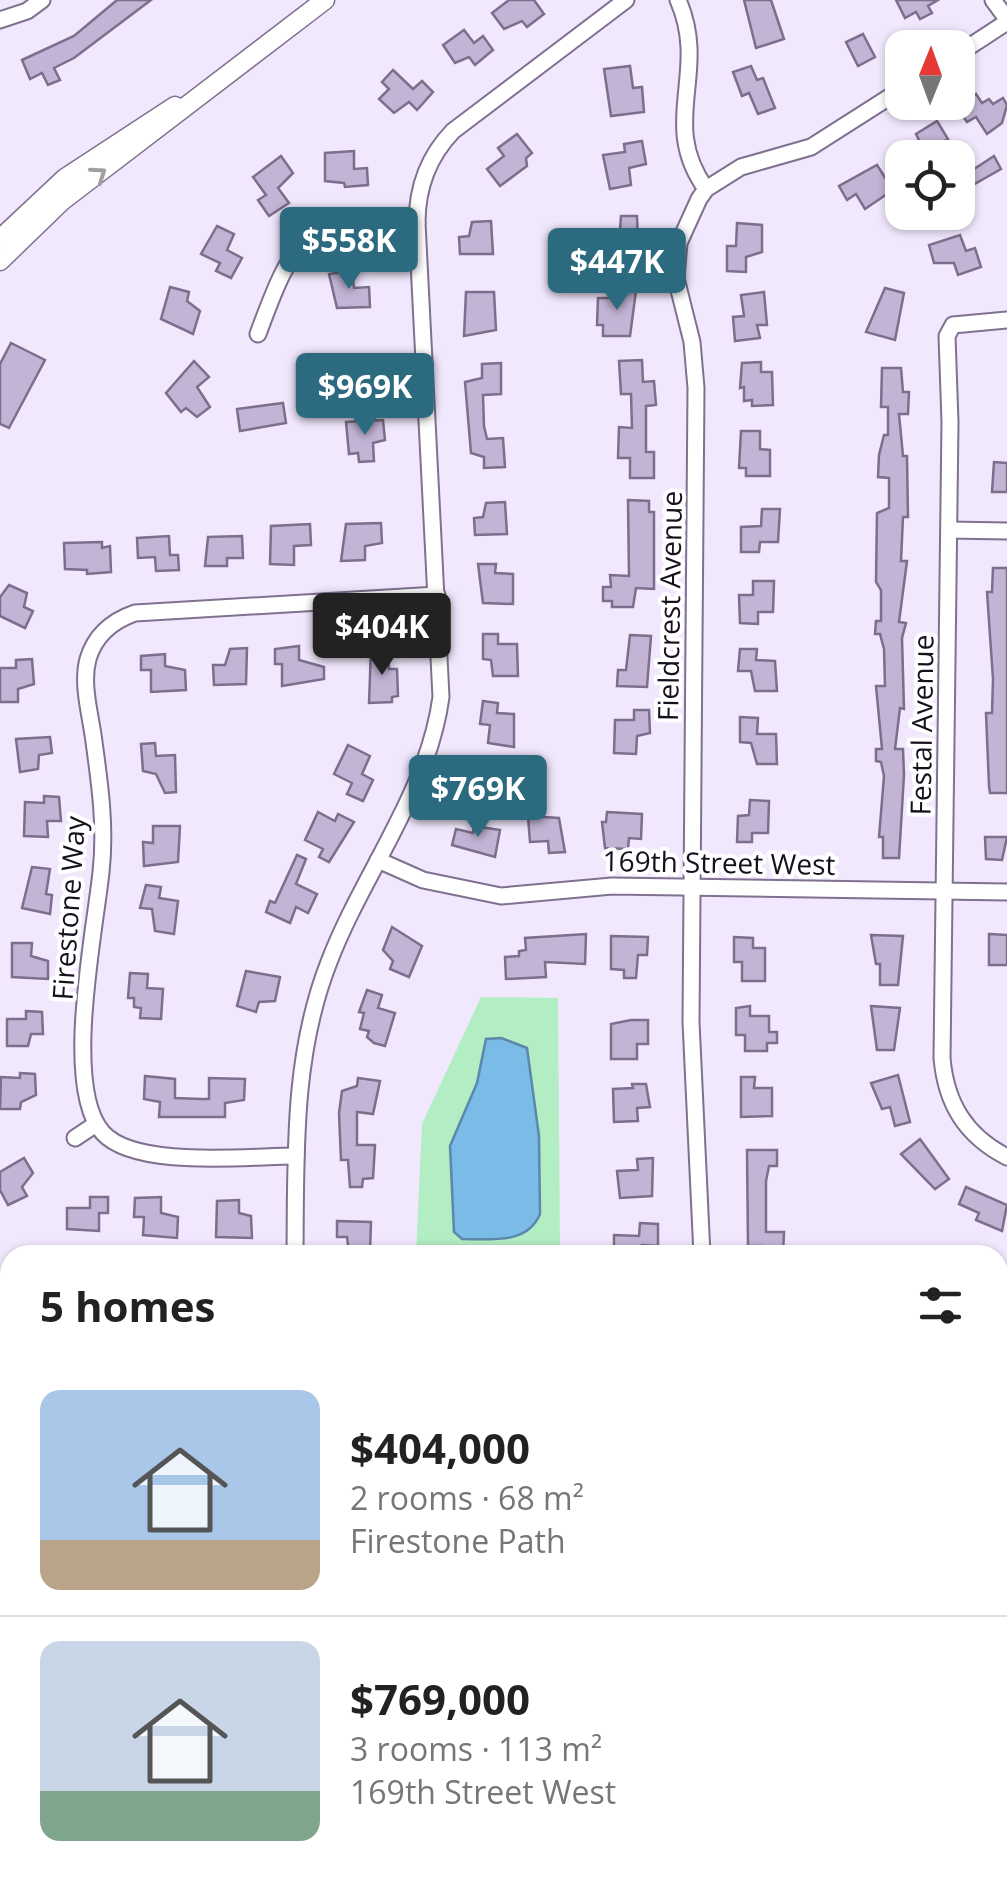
<!DOCTYPE html>
<meta charset="utf-8">
<style>
:root{--surface:#fff;--page:#f6f6f6;--text:#222;--muted:#767676;--line:#e0e0e0;--accent:#2b6a7f}
body{margin:0;font-family:"Open Sans",sans-serif;background:var(--page);color:var(--text);height:100vh;display:flex;flex-direction:column;font-size:38px;white-space:nowrap}
*{box-sizing:border-box;margin:0}
p{font-size:32px;color:var(--muted)}
.icon{flex:none;width:55px;height:55px;fill:none;stroke:currentColor;stroke-width:2;stroke-linecap:round;stroke-linejoin:round}
.map{position:relative;flex:1;overflow:hidden}
.side{position:absolute;left:0px;top:1245px;width:1008px;height:642px;display:flex;flex-direction:column;background:var(--surface);border-radius:30px 30px 0 0;box-shadow:0 2px 8px #0004}
.side>*{flex:none}
.needle{width:65px;rotate:1deg}
.controls{position:absolute;left:885px;top:30px;display:grid;gap:20px}
.controls a{display:grid;place-items:center;width:90px;height:90px;border-radius:20px;background:var(--surface);box-shadow:0 2px 8px #0004;font-size:50px}
.price{position:absolute;translate:-50% -85px;padding:0 22px;border-radius:10px;background:var(--accent);color:#fff;font-size:32px;line-height:65px;filter:drop-shadow(0 2px 5px #0008)}
.price::after{content:'';position:absolute;left:50%;top:60px;width:30px;height:22px;margin-left:-15px;background:inherit;clip-path:polygon(0 0,100% 0,50% 100%)}
.price.active{background:#222;color:#fff}
ul{padding:0;list-style:none}
li{display:flex;align-items:center;gap:30px;height:250px;padding:0 40px}
li+li{border-top:2px solid var(--line)}
li span{display:grid;place-items:center;flex:none;width:280px;height:200px;border-radius:20px;color:#555}
li>.icon{margin-inline-start:auto}
span .icon{width:120px;height:120px;fill:#fffc;stroke-width:1}
li b{font-size:42px}
h2{display:flex;justify-content:space-between;align-items:center;height:120px;padding:0 40px;font-size:42px}
.map>svg:first-child{display:block}
.green{fill:#b2edc3;fill-rule:evenodd}
.forest{fill:#7bbb8f}
.water{fill:#7abbe7;stroke:#5c88aa;stroke-width:2.5}
.lines{fill:none;stroke-linecap:round;stroke-linejoin:round}
.stream{stroke:#5c88aa;stroke-width:5}
.building{fill:#c3b4d5;stroke:#7c6e8c;stroke-width:2.5}
.minor-casing{stroke:#7f718f;stroke-width:19}
.tertiary-casing{stroke:#7f718f;stroke-width:21}
.minor{stroke:#fff;stroke-width:15}
.tertiary{stroke:#fff;stroke-width:18}
.oneway{stroke:#a19fa4}
.labels{text-anchor:middle;stroke-width:8;stroke-linejoin:round;paint-order:stroke}
.street-label{font-size:28px;fill:#15101b;stroke:#fff}
</style>
<div class="map">
<svg width="1007" height="1886" viewBox="0 0 1007 1886">
<rect width="100%" height="100%" fill="#f1e8fd"/>
<g class="green">
<path d="M 481,997 L 558,998 L 560,1255 L 416,1255 L 422,1124 ZM 501,1038 L 527,1049 L 517,1237 L 463,1239 L 454,1232 L 450,1146 L 485,1059 Z"/>
<polygon points="0,1655 10,1674 10,1878 213,1878 214,1886 0,1886"/>
</g>
<g class="forest">
<polygon points="0,1697 10,1706 10,1753 0,1748"/>
<polygon points="0,1834 10,1839 10,1878 92,1878 106,1886 0,1886"/>
</g>
<path class="water" d="M 501,1038 L 527,1048 L 539,1136 L 540,1214 C 527,1245 491,1239 462,1239 L 454,1232 L 450,1146 L 477,1083 L 486,1039 Z"/>
<g class="lines">
<g class="stream">
<polyline points="0,1787 10,1787"/>
<polyline points="79,1878 98,1886"/>
</g>
</g>
<g class="building">
<polygon points="117,0 151,0 74,58 54,68 60,80 48,85 42,73 30,79 22,60 74,36"/>
<polygon points="509,0 534,0 544,14 527,27 522,21 504,29 492,13"/>
<polygon points="744,0 771,0 784,39 756,48"/>
<polygon points="896,0 938,0 928,6 932,13 920,19 916,12 905,18"/>
<polygon points="464,30 474,43 483,36 493,50 475,65 469,57 455,63 443,45"/>
<polygon points="863,34 875,57 858,66 846,42"/>
<polygon points="630,66 633,88 642,87 644,112 611,116 604,69"/>
<polygon points="751,66 757,80 763,78 775,108 758,114 749,93 742,96 733,72"/>
<polygon points="393,70 413,89 422,81 433,92 417,110 409,102 394,113 379,99 389,89 382,82"/>
<polygon points="976,94 982,103 989,99 993,104 1003,98 1007,105 1002,123 987,134 976,117 967,122 958,109"/>
<polygon points="937,121 948,139 942,142 952,158 895,158 920,142 916,134"/>
<polygon points="517,134 532,153 526,158 527,166 500,186 487,169 504,156 498,148"/>
<polygon points="642,141 646,164 629,168 631,185 610,189 603,155 625,152 624,144"/>
<polygon points="354,151 354,169 367,168 368,185 345,187 344,183 325,181 325,153"/>
<polygon points="281,156 293,173 278,188 289,203 269,216 258,200 266,195 253,177"/>
<polygon points="994,156 1001,169 971,186 965,175"/>
<polygon points="877,165 893,190 865,209 856,194 847,200 839,186"/>
<polygon points="621,216 637,216 638,242 629,242 628,264 602,262 603,233 620,229"/>
<polygon points="491,221 493,254 460,254 459,237 469,236 472,222"/>
<polygon points="737,223 762,225 762,252 746,257 746,272 727,271 727,246 736,246"/>
<polygon points="217,226 234,234 227,250 242,258 231,278 216,271 220,263 201,254"/>
<polygon points="960,235 966,251 975,248 981,267 958,275 954,263 934,263 929,245"/>
<polygon points="352,271 354,288 369,287 370,307 337,308 329,274"/>
<polygon points="170,287 189,292 187,301 200,311 193,334 161,319"/>
<polygon points="885,288 904,293 895,340 866,332"/>
<polygon points="609,291 636,291 630,336 603,336 603,325 597,325 598,298 609,298"/>
<polygon points="466,292 494,292 496,330 464,336"/>
<polygon points="764,292 767,325 757,325 760,338 735,341 733,317 744,316 741,295"/>
<polygon points="11,343 45,360 9,428 0,424 0,364"/>
<polygon points="351,356 381,356 385,396 360,393 359,381 353,381"/>
<polygon points="642,360 643,382 654,381 656,405 646,406 646,452 654,452 654,478 630,478 630,458 618,458 619,427 632,428 631,394 621,394 619,361"/>
<polygon points="194,361 209,377 197,387 210,407 197,417 186,408 181,412 166,393"/>
<polygon points="761,362 761,372 772,372 773,405 752,406 752,400 744,401 744,387 740,388 742,363"/>
<polygon points="501,363 501,394 483,395 484,426 487,439 503,438 505,467 484,468 484,457 471,453 465,382 482,378 482,364"/>
<polygon points="882,368 901,368 903,392 909,392 908,414 899,414 903,456 907,456 908,517 903,517 901,561 907,561 899,622 906,623 902,638 904,709 900,708 895,749 903,749 904,775 899,858 883,858 883,837 879,837 884,776 881,762 876,761 876,749 882,749 876,686 885,686 884,649 880,634 875,634 876,621 881,621 881,590 876,582 877,513 889,508 889,478 878,477 879,455 884,435 888,435 888,407 881,407"/>
<polygon points="283,403 286,423 240,431 237,409"/>
<polygon points="383,420 385,440 373,443 374,461 359,462 358,453 349,454 346,422"/>
<polygon points="741,431 760,431 760,449 770,450 770,476 746,476 746,468 739,468"/>
<polygon points="994,462 1007,463 1007,492 992,492"/>
<polygon points="628,500 649,501 649,512 654,512 654,589 636,588 633,607 612,607 612,601 603,601 603,587 611,587 610,575 629,576"/>
<polygon points="505,502 507,534 475,535 474,518 483,517 486,503"/>
<polygon points="762,509 780,509 778,542 760,542 759,552 741,552 741,527 761,526"/>
<polygon points="381,523 382,543 365,546 365,560 341,561 346,524"/>
<polygon points="310,524 311,545 294,546 294,565 270,564 271,526"/>
<polygon points="169,536 170,555 178,555 179,570 156,571 155,557 138,558 137,538"/>
<polygon points="242,536 243,558 227,558 227,566 205,566 208,537"/>
<polygon points="102,542 102,548 110,546 111,572 87,574 87,570 65,569 64,543"/>
<polygon points="478,564 496,564 495,573 513,574 513,604 483,603"/>
<polygon points="993,568 1007,568 1007,793 990,793 989,786 986,713 992,713 993,679 987,592 992,592"/>
<polygon points="753,581 774,581 773,612 758,612 758,624 740,623 739,595 753,595"/>
<polygon points="9,585 27,593 24,607 33,611 25,628 0,616 0,597"/>
<polygon points="483,634 498,634 498,644 517,644 518,676 493,676 491,660 483,659"/>
<polygon points="630,635 651,636 647,687 617,686 618,670 626,670"/>
<polygon points="299,646 299,660 324,667 324,679 282,686 282,664 275,664 275,649"/>
<polygon points="247,648 246,684 214,685 213,665 225,665 230,649"/>
<polygon points="387,648 389,669 397,669 398,696 392,697 392,702 369,703 371,649"/>
<polygon points="740,649 757,649 756,660 775,661 777,691 755,691 751,671 738,671"/>
<polygon points="165,654 165,666 185,670 186,690 151,692 151,670 141,670 141,656"/>
<polygon points="32,659 34,684 18,689 18,702 0,702 0,668 16,668 16,660"/>
<polygon points="483,701 498,703 497,713 514,714 514,747 488,743 490,725 480,724"/>
<polygon points="634,710 649,710 650,733 637,736 636,754 614,753 615,720 634,720"/>
<polygon points="740,717 758,718 757,734 776,734 777,764 757,764 751,743 740,742"/>
<polygon points="50,737 52,753 39,755 38,769 20,772 16,739"/>
<polygon points="155,743 156,756 175,755 176,792 165,793 156,774 143,771 141,744"/>
<polygon points="348,745 370,756 362,774 373,780 363,801 347,794 352,783 334,774"/>
<polygon points="44,796 59,797 61,821 47,821 48,837 24,836 25,802 44,803"/>
<polygon points="750,800 769,801 768,833 752,833 752,842 737,842 738,816 749,815"/>
<polygon points="318,812 335,821 338,814 354,822 329,862 319,857 323,849 305,840"/>
<polygon points="607,812 642,814 641,839 629,838 628,849 605,848 602,822 606,822"/>
<polygon points="528,816 559,818 565,852 549,853 548,841 530,842"/>
<polygon points="153,826 180,826 178,862 144,866 143,842 153,843"/>
<polygon points="474,826 500,830 495,857 452,845 456,829 473,833"/>
<polygon points="985,837 1007,837 1002,860 986,859"/>
<polygon points="297,855 306,859 296,884 317,894 308,913 296,907 290,923 266,912 270,901 275,903"/>
<polygon points="32,867 50,869 46,894 52,895 50,914 22,908"/>
<polygon points="146,885 161,887 159,898 178,901 174,934 155,931 152,909 140,908"/>
<polygon points="392,927 422,946 409,977 390,969 393,961 383,950"/>
<polygon points="586,934 585,964 545,962 546,977 506,979 505,957 519,956 519,951 526,950 525,938"/>
<polygon points="989,934 1007,935 1007,965 989,965"/>
<polygon points="871,935 903,936 898,985 880,985 880,964 876,964"/>
<polygon points="611,936 648,937 647,955 638,955 636,978 624,978 624,970 611,969"/>
<polygon points="734,937 753,938 753,948 765,948 765,981 742,981 742,962 734,962"/>
<polygon points="12,943 32,943 31,956 48,961 48,979 12,977"/>
<polygon points="246,971 280,977 275,1001 259,1002 256,1012 237,1006"/>
<polygon points="130,973 148,974 147,988 163,989 161,1019 140,1018 141,1008 134,1007 134,998 128,998"/>
<polygon points="367,990 382,995 378,1008 395,1013 385,1046 374,1043 367,1037 369,1031 360,1029 364,1013 359,1012"/>
<polygon points="750,1006 750,1016 769,1016 769,1032 777,1032 777,1043 767,1043 767,1051 745,1051 745,1035 736,1035 736,1008"/>
<polygon points="871,1006 900,1008 894,1050 877,1050"/>
<polygon points="26,1011 42,1012 43,1034 31,1034 28,1046 7,1046 7,1019 26,1019"/>
<polygon points="631,1020 648,1020 648,1044 637,1044 637,1059 611,1059 611,1024"/>
<polygon points="20,1073 35,1074 36,1095 21,1102 20,1109 0,1109 1,1077 20,1078"/>
<polygon points="898,1075 910,1122 895,1126 890,1107 882,1109 871,1083"/>
<polygon points="145,1076 175,1079 175,1098 202,1099 209,1099 209,1078 245,1079 244,1100 225,1103 225,1117 159,1117 160,1102 144,1099"/>
<polygon points="741,1077 755,1077 754,1088 772,1088 772,1116 741,1117"/>
<polygon points="358,1078 380,1081 373,1114 357,1112 357,1145 375,1145 373,1178 363,1179 362,1187 350,1187 348,1160 341,1160 339,1113 342,1091 357,1086"/>
<polygon points="632,1084 646,1084 650,1107 637,1108 638,1121 614,1122 613,1089 633,1088"/>
<polygon points="920,1139 949,1179 935,1189 901,1154"/>
<polygon points="747,1150 777,1150 777,1166 769,1166 766,1181 766,1232 784,1232 783,1255 760,1255 761,1246 748,1246"/>
<polygon points="24,1158 33,1173 22,1187 27,1196 8,1205 0,1190 0,1172"/>
<polygon points="653,1158 652,1196 620,1198 617,1171 638,1170 637,1159"/>
<polygon points="966,1187 1007,1205 1002,1231 976,1220 979,1213 959,1204"/>
<polygon points="90,1197 108,1197 108,1213 99,1213 99,1231 67,1229 67,1208 90,1208"/>
<polygon points="161,1197 161,1213 178,1217 177,1238 143,1235 144,1217 134,1217 135,1198"/>
<polygon points="239,1200 239,1213 251,1216 252,1238 216,1237 217,1201"/>
<polygon points="337,1221 371,1222 370,1253 349,1253 347,1237 337,1237"/>
<polygon points="640,1223 658,1224 658,1246 642,1245 642,1255 614,1254 614,1235 639,1236"/>
</g>
<g class="lines">
<defs>
<g id="minor">
<path d="M 678,0 C 710,73 658,122 706,189"/>
<polyline points="993,0 1007,19"/>
<polyline points="0,20 27,11 42,0"/>
<polyline points="958,54 1007,22"/>
<path d="M 1007,320 L 953,325 L 947,336 L 950,422 L 942,1058 C 946,1104 966,1136 1007,1157"/>
<path d="M 258,334 C 298,225 303,228 417,223"/>
<polyline points="949,530 1007,531"/>
<polyline points="378,860 423,880 501,896 612,886 1007,892"/>
<polyline points="75,1138 96,1124"/>
<path d="M 296,1156 C 248,1156 136,1169 103,1133 C 62,1088 95,931 101,872 C 106,828 100,785 94,742 C 91,716 81,685 88,659 C 95,635 112,621 135,613 L 437,595"/>
<path d="M 295,1255 C 296,1156 292,1056 329,962 C 363,873 428,793 441,697 L 417,223 C 417,188 428,157 453,131 L 626,0"/>
<polyline points="702,1255 691,1022 696,388 692,342 676,278 679,243 699,199 706,189 741,167 811,147 902,89"/>
<polyline points="998,1512 1007,1512"/>
<polyline points="339,1878 345,1886"/>
<polyline points="693,1886 693,1878"/>
<polyline points="932,1886 932,1878"/>
</g>
<g id="tertiary">
<polyline points="0,239 65,178 175,106"/>
<polyline points="0,261 62,201 325,0"/>
<polyline points="0,1326 10,1326"/>
<polyline points="998,1339 1007,1339"/>
</g>
</defs>
<use href="#minor" class="minor-casing"/>
<use href="#tertiary" class="tertiary-casing"/>
<use href="#minor" class="minor"/>
<use href="#tertiary" class="tertiary"/>
</g>
<defs><path id="oneway-chevron" d="M-2-3.5L2.5 0L-2 3.5" fill="none" stroke-width="1.6" stroke-linecap="round" stroke-linejoin="round" transform="scale(2.5)"/></defs>
<use class="oneway" href="#oneway-chevron" transform="translate(99 174) rotate(-35)"/>
<g class="labels">
<g class="street-label">
<text transform="translate(670 606) rotate(-89)" y="10">Fieldcrest Avenue</text>
<text transform="translate(922 725) rotate(-89)" y="10">Festal Avenue</text>
<text transform="translate(719 863) rotate(1)" y="10">169th Street West</text>
<text transform="translate(69 908) rotate(-86)" y="10">Firestone Way</text>
</g>
</g>
</svg>
<div class="controls">
<a><svg class="needle" viewBox="-14 -14 28 28"><path d="M0-13l5 13h-10z" fill="#e53935"/><path d="M0 13l5-13h-10z" fill="#767676"/></svg></a>
<a><svg class="icon" aria-label="locate" viewBox="0 0 24 24"><circle cx="12" cy="12" r="6"/><path d="M12 2v4M12 18v4M2 12h4M18 12h4"/></svg></a>
</div>
<b class="price" style="left:349px;top:292px">$558K</b>
<b class="price" style="left:617px;top:313px">$447K</b>
<b class="price" style="left:365px;top:438px">$969K</b>
<b class="price active" style="left:382px;top:678px">$404K</b>
<b class="price" style="left:478px;top:840px">$769K</b>
<section class="side">
<h2>5 homes<svg class="icon" aria-label="filters" viewBox="0 0 24 24"><path d="M4 7h16M4 17h16"/><circle cx="9" cy="7" r="2"/><circle cx="15" cy="17" r="2"/></svg></h2>
<ul>
<li><span style="background:linear-gradient(#a9c7e8 75%,#b9a48a 0)"><svg class="icon" aria-label="home" viewBox="0 0 24 24"><path d="M3 11l9-7 9 7M6 9v11h12V9"/></svg></span><div><b>$404,000</b><p>2 rooms · 68 m²</p><p>Firestone Path</p></div></li>
<li><span style="background:linear-gradient(#c9d6e8 75%,#7fa58c 0)"><svg class="icon" aria-label="home" viewBox="0 0 24 24"><path d="M3 11l9-7 9 7M6 9v11h12V9"/></svg></span><div><b>$769,000</b><p>3 rooms · 113 m²</p><p>169th Street West</p></div></li>
</ul>
</section>
</div>
